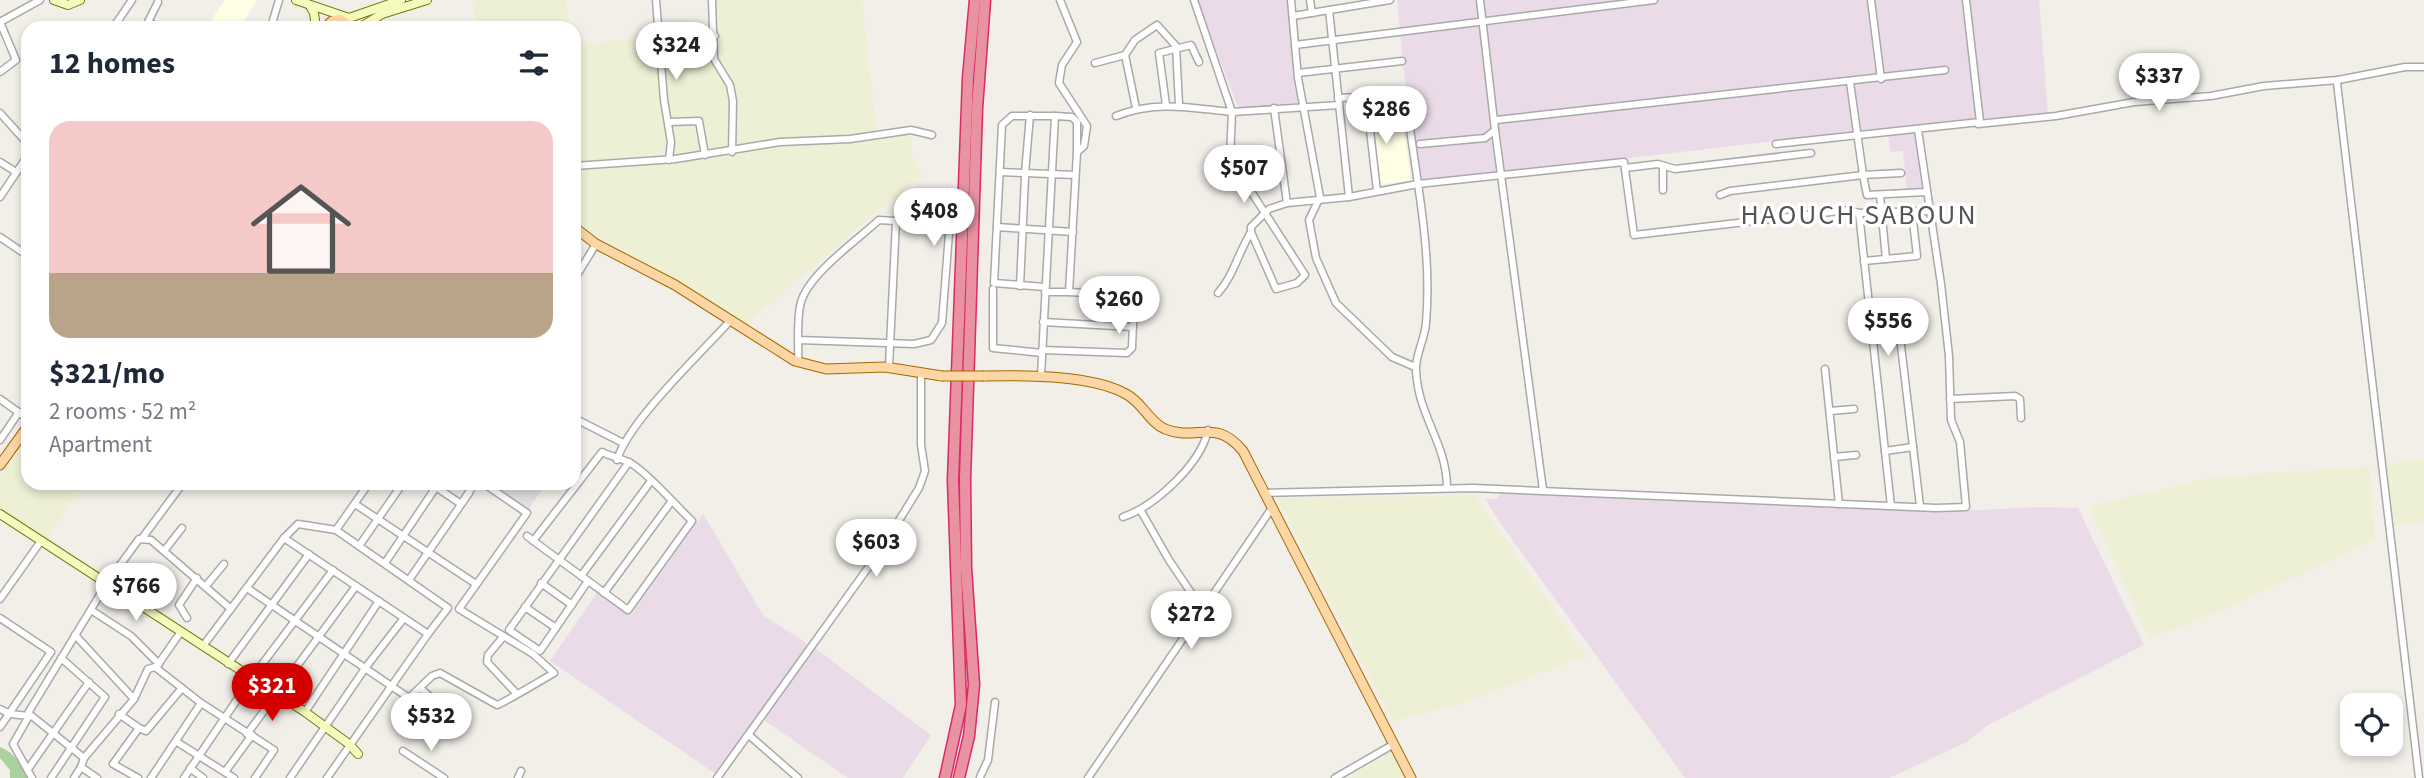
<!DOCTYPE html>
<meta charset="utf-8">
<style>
:root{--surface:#fff;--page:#f2f2f3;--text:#1f2937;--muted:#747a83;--accent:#d40000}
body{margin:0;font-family:"Source Sans 3",sans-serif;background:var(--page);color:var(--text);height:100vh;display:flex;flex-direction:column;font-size:26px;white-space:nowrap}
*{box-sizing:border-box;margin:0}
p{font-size:23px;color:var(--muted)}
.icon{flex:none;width:38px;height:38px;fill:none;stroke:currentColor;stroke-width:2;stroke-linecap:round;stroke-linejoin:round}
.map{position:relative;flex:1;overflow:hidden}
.panel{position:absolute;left:21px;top:21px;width:560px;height:469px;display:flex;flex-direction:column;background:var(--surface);border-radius:21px;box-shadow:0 4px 10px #0003}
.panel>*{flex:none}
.controls{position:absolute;left:2340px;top:693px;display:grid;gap:14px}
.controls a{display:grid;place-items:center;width:63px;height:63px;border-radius:14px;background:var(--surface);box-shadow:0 4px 10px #0003;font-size:35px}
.price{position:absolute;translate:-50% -60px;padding:0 16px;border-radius:24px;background:#fff;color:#222;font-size:23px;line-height:46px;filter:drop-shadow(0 2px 4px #0008)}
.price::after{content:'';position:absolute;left:50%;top:42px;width:21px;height:16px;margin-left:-10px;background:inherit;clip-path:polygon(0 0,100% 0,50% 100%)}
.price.on{background:var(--accent);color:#fff}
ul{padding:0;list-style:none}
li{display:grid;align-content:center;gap:14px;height:371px;padding:0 28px}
li span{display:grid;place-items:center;height:217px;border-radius:21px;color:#555}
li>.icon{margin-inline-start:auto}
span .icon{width:126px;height:126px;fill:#fffc;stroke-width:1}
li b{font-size:30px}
h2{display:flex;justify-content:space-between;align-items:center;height:84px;padding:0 28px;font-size:30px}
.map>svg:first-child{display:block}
.residential{fill:#e0dfdf}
.industrial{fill:#ebdbe8}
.education{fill:#ffffe5}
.farmland{fill:#eef0d5}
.forest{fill:#add19e}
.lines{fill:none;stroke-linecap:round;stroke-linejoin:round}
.street-casing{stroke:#a9a9a9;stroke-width:9}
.secondary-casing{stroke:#707d05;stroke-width:10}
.primary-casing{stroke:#a06b00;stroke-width:11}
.highway-casing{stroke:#dc2a67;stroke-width:13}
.street{stroke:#fff;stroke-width:6}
.secondary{stroke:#f7fabf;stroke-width:8}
.primary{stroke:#fcd6a4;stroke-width:9}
.highway{stroke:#e892a2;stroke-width:10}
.primary-bridge-casing{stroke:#a06b00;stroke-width:11;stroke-linecap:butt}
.primary-bridge{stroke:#fcd6a4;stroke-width:9}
.labels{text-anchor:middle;stroke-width:7;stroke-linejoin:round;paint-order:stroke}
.quarter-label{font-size:28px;letter-spacing:2px;fill:#555;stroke:#fff}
</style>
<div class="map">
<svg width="2424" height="778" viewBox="0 0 2424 778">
<rect width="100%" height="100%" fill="#f2efe9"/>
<polygon class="residential" points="490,483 547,483 529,508"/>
<g class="industrial">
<polygon points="1197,0 1287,0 1300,102 1239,110"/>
<polygon points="1397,0 2039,0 2048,114 1981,125 1918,127 1924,192 1907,192 1903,151 1890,152 1888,128 1415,183"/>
<polygon points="1500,491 1937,512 2037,507 2078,508 2144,645 1988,725 1967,742 1889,778 1685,778 1500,523 1485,499 1498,499"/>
<polygon points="703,514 763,615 820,652 931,735 903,778 848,778 761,718 720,777 550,661 598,591 631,615"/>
</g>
<g class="education">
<polygon points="225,0 255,0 257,1 238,28 224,28 212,19"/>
<polygon points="1404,131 1411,180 1377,185 1372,136"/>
</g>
<g class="farmland">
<polygon points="473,0 565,0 570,28 475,28"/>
<polygon points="716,0 862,0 877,137 912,136 911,152 922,177 878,210 747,324 676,281 594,239 574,221 574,167 748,151 755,145 674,156 671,150 662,66 665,50 719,29 721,36"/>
<polygon points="656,37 668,148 658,154 574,162 574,45"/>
<polygon points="28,437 28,483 84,483 46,539 0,509 0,476"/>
<polygon points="2424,458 2424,521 2391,526 2386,465"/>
<polygon points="2369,466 2375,540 2236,604 2149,639 2089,506 2215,477"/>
<polygon points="1475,496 1586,656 1466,702 1393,721 1277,498"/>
<polygon points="1392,751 1405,778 1348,778"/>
</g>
<path class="forest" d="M 0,747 C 12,751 24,766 29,778 L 10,778 L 10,770 L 0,758 Z"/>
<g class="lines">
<defs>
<g id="street">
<polyline points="656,0 664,100 671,142 669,160"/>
<polyline points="712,0 714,59 730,85 733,101 732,152"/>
<polyline points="1194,0 1232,112 1339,105"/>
<polyline points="1291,0 1298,78 1320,197 1309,220 1316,258 1336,303 1392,357 1415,367"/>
<polyline points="1310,0 1312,13"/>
<polyline points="1871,0 1881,79"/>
<polyline points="1329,10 1349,197"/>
<polyline points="1293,16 1390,0"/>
<polyline points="0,22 16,60 0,72"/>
<polyline points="0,22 40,0"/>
<polyline points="149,22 159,28"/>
<polyline points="271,27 279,0"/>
<polyline points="113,28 132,0"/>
<polyline points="145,28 158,2"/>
<polyline points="172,28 182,28"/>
<polyline points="1295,45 1654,0"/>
<polyline points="660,47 677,38 715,36"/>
<polyline points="1125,55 1136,108"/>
<polyline points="1095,63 1125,55 1135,40 1157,25 1176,46 1179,105"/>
<polyline points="1298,73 1402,61"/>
<polyline points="1367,104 1377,191"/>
<polyline points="1166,105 1159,53 1191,45 1199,62"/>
<polyline points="1274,108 1287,203"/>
<polyline points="0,113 28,144"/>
<polyline points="1030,115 1025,173 1075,175"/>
<path d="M 1116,116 C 1156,100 1191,108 1232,112 L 1230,159 L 1305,275 L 1297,283 L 1276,289 L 1251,232 C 1238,253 1234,275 1218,293"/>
<polyline points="1496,120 1945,70"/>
<polyline points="669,122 699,121 705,155"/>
<polyline points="1978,124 2056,116 2134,102 2211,96 2264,86 2338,80"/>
<polyline points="1495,130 1543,490"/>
<polyline points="1420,144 1485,138 1495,130 1480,0"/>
<polyline points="1776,144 1980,122 1966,0"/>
<polyline points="0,162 16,172"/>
<polyline points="574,166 675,159 780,142 850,139 911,130 932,135"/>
<polyline points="1663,166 1663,190"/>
<polyline points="1625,168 1658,164 1675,169 1811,153"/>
<polyline points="1000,172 1025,173"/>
<polyline points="1901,173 1863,175 1867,195 1926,192"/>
<polyline points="1720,195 1730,191 1863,175 1850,82"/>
<polyline points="1880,195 1886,259"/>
<polyline points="0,197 28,155"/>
<polyline points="1859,213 1891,506"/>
<polyline points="997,227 1073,232"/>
<polyline points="1251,232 1251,227 1269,209 1287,203 1349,197 1418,184 1405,95 1338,98"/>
<polyline points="0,237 28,256"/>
<polyline points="1864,261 1917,256 1912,212"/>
<polyline points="574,280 596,244"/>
<polyline points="1020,286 1025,177"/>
<polyline points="1045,287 994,283 1002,125 1012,116 1055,116"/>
<polyline points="993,289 993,348 1042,353"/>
<polyline points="1045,292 1069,292 1077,152 1084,146 1087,126 1059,83 1062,65 1077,42 1060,0"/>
<polyline points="1870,315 1897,312 1920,506"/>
<polyline points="1043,322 1133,327"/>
<polyline points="1042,350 1127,353 1132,348 1134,296 1069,292"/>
<path d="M 798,362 C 799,343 796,320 801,302 C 809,274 857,240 879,220 L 945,224 L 949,233 L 942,323 L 931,340 L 914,344 L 799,340"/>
<polyline points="889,367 896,221"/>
<polyline points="1825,369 1839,504"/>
<polyline points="1041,376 1055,116 1072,117 1077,122 1077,152"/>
<polyline points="0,399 28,419"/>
<polyline points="1950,399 2015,396 2020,399 2021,418"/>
<polyline points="1830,411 1854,409"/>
<polyline points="574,418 623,443"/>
<polyline points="0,440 19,412"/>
<polyline points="1885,451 1913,447"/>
<polyline points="1834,457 1856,455"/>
<path d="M 617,460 C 628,422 701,353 730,321"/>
<polyline points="430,483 461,504 475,483"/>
<path d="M 1447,488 C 1447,443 1418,417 1416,370 C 1415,355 1425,339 1426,323 C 1430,276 1425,231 1418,184 L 1624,162 L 1634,235 L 1848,210 L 1859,213 L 1928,211"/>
<polyline points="1264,493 1473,488 1936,508 1966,507 1960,442 1951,420 1949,356 1941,284 1918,130"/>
<polyline points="355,504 476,584"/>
<polyline points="1141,511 1169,560 1202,609"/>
<path d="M 1123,517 C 1155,506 1201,464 1208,430"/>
<polyline points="336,530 369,483"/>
<path d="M 527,536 C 560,561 594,585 628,610 L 692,521 C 674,504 651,476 632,464 C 624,459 612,457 602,452 L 533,541"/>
<polyline points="143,537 183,483"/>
<polyline points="284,538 298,524 336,530 448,608 428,634"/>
<polyline points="359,546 403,483"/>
<polyline points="164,551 182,528"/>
<polyline points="385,563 436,487"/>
<polyline points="581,576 651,481"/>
<polyline points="409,580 469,493"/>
<polyline points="588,581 540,651 509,630 629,462"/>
<polyline points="541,583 572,605"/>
<polyline points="206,586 224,564"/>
<path d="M 247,588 L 409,698 L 432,676 L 440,673 L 497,705 C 502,704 545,678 554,673 L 533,654 L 459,609 L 527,513 L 483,483"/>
<polyline points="604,593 671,502"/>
<polyline points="0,599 41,541"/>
<polyline points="525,607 556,628"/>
<polyline points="91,610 131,636 159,664"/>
<polyline points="0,618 51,652 0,727"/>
<polyline points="187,618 179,605 197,578"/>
<polyline points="75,635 134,699"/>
<polyline points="503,637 488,655 487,662 516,693"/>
<polyline points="203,646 284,538 428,634 327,778"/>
<polyline points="228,664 309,554"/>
<polyline points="157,666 180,633"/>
<polyline points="421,689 460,722"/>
<polyline points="0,709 10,714 29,716 13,744 32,778"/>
<polyline points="305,712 379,601"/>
<polyline points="119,714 139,728 113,764 138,778"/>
<polyline points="420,718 440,704"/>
<polyline points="139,728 146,731 182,688"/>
<polyline points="247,734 356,586"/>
<polyline points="750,736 798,778"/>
<polyline points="177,742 234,778"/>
<polyline points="403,751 444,778"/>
<polyline points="84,758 28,713 107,583 139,539 151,540 231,609"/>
<polyline points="190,768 203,778"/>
<polyline points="28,769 89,682"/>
<polyline points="225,772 252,735"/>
<polyline points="980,777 988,760 995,702"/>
<polyline points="51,778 105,697 61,658"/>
<polyline points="74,778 81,767"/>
<polyline points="97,778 81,767 84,758 134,699 148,669 155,667 201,703 274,750 255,778"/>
<polyline points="151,778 201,703"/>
<polyline points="184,778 251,679 333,570"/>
<polyline points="290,778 366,667 404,618"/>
<polyline points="518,778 521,771"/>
<polyline points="717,778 880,551 919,488 925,471 921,445 921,372"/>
<polyline points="1088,778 1272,508"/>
<polyline points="1335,778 1394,744"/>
<polyline points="2419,778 2337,83 2338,80 2405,67 2424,67"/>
</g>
<g id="secondary">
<polyline points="54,0 68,5 80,0"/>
<polyline points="296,0 349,18 401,0"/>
<polyline points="310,6 314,13 316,28"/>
<polyline points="359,28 382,14 427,0"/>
<polyline points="0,514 305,712 349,744 358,754"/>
</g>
<g id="primary">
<polyline points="325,28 332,21 340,19 352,28"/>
<polyline points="574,227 596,244 675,285 795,361 826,369 885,367 942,376"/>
<path d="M 984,376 C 1021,375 1094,375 1126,394 C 1142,402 1149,422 1165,429 C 1197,442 1215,417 1243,451 L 1411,778"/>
<polyline points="0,465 28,426"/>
</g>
<g id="highway">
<polyline points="945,778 961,705 953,480 968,78 975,0"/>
<polyline points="959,778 969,736 974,685 966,568 965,479 977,108 985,0"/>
</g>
</defs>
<use href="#street" class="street-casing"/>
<use href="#secondary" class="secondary-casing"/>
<use href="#primary" class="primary-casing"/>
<use href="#highway" class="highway-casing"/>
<use href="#street" class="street"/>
<use href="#secondary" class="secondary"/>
<use href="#primary" class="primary"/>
<use href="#highway" class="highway"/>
<defs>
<polyline id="primary-bridge" points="942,376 984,376"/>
</defs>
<use href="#primary-bridge" class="primary-bridge-casing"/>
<use href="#primary-bridge" class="primary-bridge"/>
</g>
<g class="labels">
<g class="quarter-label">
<text x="1859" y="224">HAOUCH SABOUN</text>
</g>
</g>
</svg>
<div class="controls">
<a><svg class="icon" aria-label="locate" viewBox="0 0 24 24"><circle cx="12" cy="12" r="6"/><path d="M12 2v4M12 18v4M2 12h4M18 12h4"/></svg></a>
</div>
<b class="price" style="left:676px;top:82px">$324</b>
<b class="price" style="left:2159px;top:113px">$337</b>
<b class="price" style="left:1386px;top:146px">$286</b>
<b class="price" style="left:1244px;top:205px">$507</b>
<b class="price" style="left:934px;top:248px">$408</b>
<b class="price" style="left:1119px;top:336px">$260</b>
<b class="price" style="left:1888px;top:358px">$556</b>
<b class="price" style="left:876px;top:579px">$603</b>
<b class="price" style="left:136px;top:623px">$766</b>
<b class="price" style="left:1191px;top:651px">$272</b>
<b class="price on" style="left:272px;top:723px">$321</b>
<b class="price" style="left:431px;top:753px">$532</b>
<section class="panel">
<h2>12 homes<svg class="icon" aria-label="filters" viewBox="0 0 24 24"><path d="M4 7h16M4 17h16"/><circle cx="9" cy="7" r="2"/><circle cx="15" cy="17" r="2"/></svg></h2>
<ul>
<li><span style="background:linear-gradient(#f6c9c9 70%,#b9a48a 0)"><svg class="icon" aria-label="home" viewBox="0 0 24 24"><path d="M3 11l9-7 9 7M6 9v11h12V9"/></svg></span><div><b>$321/mo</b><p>2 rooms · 52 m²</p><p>Apartment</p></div></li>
</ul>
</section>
</div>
